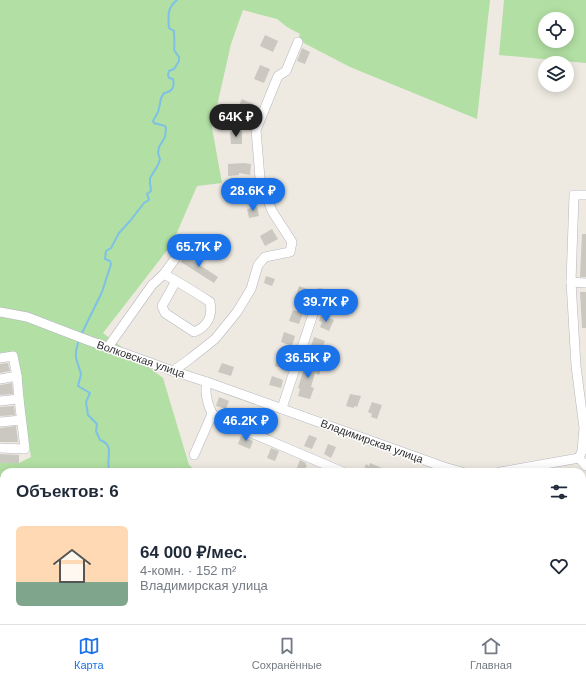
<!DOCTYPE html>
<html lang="ru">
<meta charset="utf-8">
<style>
:root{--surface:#fff;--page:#f2f2f3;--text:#1f2937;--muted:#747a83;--line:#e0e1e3;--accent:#1a73e8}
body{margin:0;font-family:Arial,sans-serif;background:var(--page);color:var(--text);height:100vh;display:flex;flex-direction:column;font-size:15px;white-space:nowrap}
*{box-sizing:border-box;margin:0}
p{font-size:13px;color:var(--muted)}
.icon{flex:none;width:22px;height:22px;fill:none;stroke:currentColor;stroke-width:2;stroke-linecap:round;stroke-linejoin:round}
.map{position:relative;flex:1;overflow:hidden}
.side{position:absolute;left:0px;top:468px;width:586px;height:156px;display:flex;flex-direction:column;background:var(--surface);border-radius:12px 12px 0 0;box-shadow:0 2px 10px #0003}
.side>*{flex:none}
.buttons{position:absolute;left:538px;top:12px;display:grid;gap:8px}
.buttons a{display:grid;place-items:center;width:36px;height:36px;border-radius:50%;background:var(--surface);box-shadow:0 2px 10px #0003;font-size:20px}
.price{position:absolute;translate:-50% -34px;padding:0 9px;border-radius:14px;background:var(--accent);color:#fff;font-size:13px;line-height:26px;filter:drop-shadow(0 1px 2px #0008)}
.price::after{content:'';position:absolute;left:50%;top:24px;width:12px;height:9px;margin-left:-6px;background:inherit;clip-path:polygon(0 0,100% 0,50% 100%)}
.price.current{background:#222;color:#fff}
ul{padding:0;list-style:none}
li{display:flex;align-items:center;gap:12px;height:100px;padding:0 16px}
li span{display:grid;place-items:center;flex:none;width:112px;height:80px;border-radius:6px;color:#555}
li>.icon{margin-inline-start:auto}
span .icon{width:48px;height:48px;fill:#fffc;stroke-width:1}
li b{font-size:17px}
h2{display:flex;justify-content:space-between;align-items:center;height:48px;padding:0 16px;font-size:17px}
.menu{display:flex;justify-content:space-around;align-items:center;height:56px;border-top:1px solid var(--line);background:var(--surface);font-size:11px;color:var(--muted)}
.menu a{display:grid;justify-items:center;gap:2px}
.menu .current{color:var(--accent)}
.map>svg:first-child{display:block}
.green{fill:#b2dfa3;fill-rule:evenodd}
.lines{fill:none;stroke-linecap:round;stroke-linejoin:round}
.stream{stroke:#7ec1e6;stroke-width:2}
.building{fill:#cac8c0}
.minor-casing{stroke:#b5b6c0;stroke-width:10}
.minor{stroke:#fff;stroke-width:9}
.labels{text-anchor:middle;stroke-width:3;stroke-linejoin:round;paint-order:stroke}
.street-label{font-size:11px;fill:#2e2e2e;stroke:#fff}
</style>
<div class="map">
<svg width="586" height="624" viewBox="0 0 586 624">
<rect width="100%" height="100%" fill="#eeeae2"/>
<g class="green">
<polygon points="0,0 490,0 477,119 350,67 298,40 300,34 287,27 277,19 243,10 231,44 212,128 222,183 197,186 172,244 103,333 163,378 189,465 197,472 4,472 4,620 412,620 417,624 0,624 0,463 19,463 31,457 16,353 7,352 0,353"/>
<path d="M 504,0 L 586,0 L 586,63 L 499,55 ZM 545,19 L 567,19 L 567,41 L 545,41 Z"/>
<polygon points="428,620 505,620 510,624 433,624"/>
</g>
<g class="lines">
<g class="stream">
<path d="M 81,335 L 102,292 L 111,264 L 110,261 L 105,259 L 106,251 L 111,248 L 119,233 L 130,221 L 144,203 L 149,200 L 147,194 L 151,191 L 150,183 L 150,178 L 158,165 L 160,159 L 158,153 L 159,147 L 165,137 L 166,128 L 165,126 L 154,123 L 153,121 C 155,117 159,112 159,108 C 161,102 159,99 164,93 C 172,92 175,87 173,79 L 169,78 L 168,75 L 169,71 L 174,69 L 179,61 L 179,57 L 174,50 C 175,47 174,35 174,31 L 169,28 C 168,16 167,8 177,0"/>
<path d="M 79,339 L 76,351 L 76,358 L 81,374 L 78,386 L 90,393 L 86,402 L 88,415 L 97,424 L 96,431 L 100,440 C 115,445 106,457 109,469 L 107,472"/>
<polyline points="191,620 201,624"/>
</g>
</g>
<g class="building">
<polygon points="265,35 278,41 273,52 260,46"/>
<polygon points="302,48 310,52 305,64 297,61"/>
<polygon points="260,65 270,69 264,83 254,79"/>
<polygon points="242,99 253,104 248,114 237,109"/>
<polygon points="242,131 242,144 231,144 230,132"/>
<polygon points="244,163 251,164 250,175 239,173 239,175 228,176 228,164"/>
<polygon points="247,188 248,199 230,201 228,191"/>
<polygon points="257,207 259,216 249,218 247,209"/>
<polygon points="272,229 278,239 265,246 260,236"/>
<polygon points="582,234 586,234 586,277 580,277"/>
<polygon points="187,253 194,258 192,260 218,277 214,283 181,262"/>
<polygon points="266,276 275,279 272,286 264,283"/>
<polygon points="299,286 307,289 307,291 309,292 305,302 295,299"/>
<polygon points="580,292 586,292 586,328 582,328"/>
<polygon points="293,310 303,313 299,324 289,321"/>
<polygon points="321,315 334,320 329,331 320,327 322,322 319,321"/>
<polygon points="284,332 295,336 292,346 281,342"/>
<polygon points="314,337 325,341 321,352 310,349"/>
<polygon points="278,356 289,359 286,369 275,366"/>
<polygon points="307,358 314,361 314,363 322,366 319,375 315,373 311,387 314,388 310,399 298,396 300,389 298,388"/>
<polygon points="8,363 10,371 0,373 0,364"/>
<polygon points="222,363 234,367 231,376 218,372"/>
<polygon points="272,376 283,380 281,388 269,385"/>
<polygon points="12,383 13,394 0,395 0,385"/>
<polygon points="350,394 361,396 357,407 354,406 354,408 346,406"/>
<polygon points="219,397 229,401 226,409 216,406"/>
<polygon points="372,402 382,405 377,419 371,417 372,414 368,412"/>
<polygon points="14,406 15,415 0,416 0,407"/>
<polygon points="235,409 246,413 243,421 232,418"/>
<polygon points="261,413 268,416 263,427 257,424"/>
<polygon points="16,426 18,442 0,442 0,428"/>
<polygon points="309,435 317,438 312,449 304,446"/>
<polygon points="241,436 253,441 250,449 238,444"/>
<polygon points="328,444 336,447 331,458 324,454"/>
<polygon points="271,448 279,451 275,461 267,458"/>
<polygon points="0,454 19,455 19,463 0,463"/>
<polygon points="300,460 306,463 305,464 307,465 304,472 297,472 296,470"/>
<polygon points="370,463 382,468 380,472 363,472 366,464 369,466"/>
</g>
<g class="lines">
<defs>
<g id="minor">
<polyline points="164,274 185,245 223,246"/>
<polyline points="571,282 586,283"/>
<polyline points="0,312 27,317 87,340 173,371 207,382 444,467 462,472"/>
<path d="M 108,347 L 152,285 L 164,274 C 180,283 195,292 210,302 C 213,316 207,327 194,332 L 165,313 L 162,306 L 176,281"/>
<polyline points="0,358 13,356 17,376"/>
<polyline points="173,371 191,358 215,339 237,312 251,289 258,265 265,257 290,252 292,242 272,211 260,178 256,130 278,76 286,71 298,42"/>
<polyline points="0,379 17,376 19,399"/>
<path d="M 207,382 C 204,392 208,410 216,418 L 343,472"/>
<polyline points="0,401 19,399 25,449 0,448"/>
<polyline points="282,408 320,293"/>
<polyline points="0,422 21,420"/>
<polyline points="194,455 212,414"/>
<polyline points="579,458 582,451 584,428 576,366 571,282 574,195 586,195"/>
<polyline points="579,458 586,466"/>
<polyline points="500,472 579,458"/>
<polyline points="582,540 586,534"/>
<polyline points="582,557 586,564"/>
<polyline points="533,624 535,620"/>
</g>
</defs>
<use href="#minor" class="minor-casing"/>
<use href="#minor" class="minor"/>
</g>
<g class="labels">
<g class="street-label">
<text transform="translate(141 359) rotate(19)" y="4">Волковская улица</text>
<text transform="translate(372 441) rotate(20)" y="4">Владимирская улица</text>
</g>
</g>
</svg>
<div class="buttons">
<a><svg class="icon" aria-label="locate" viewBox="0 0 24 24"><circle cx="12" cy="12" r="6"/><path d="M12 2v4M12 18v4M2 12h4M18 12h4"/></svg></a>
<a><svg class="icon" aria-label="layers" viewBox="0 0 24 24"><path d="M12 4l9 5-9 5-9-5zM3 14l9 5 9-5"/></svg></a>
</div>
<b class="price current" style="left:236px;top:138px">64K ₽</b>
<b class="price" style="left:253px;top:212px">28.6K ₽</b>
<b class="price" style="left:199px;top:268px">65.7K ₽</b>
<b class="price" style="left:326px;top:323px">39.7K ₽</b>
<b class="price" style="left:308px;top:379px">36.5K ₽</b>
<b class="price" style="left:246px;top:442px">46.2K ₽</b>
<section class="side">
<h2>Объектов: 6<svg class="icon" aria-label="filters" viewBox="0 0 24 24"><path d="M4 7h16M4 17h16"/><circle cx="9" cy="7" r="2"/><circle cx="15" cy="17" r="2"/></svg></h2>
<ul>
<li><span style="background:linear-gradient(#ffd9b3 70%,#7fa58c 0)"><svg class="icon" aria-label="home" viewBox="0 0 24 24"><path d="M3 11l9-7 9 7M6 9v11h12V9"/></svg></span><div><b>64 000 ₽/мес.</b><p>4-комн. · 152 m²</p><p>Владимирская улица</p></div><svg class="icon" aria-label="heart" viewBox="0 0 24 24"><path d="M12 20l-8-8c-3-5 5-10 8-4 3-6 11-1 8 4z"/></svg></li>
</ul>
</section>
</div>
<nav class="menu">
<a class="current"><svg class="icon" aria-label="map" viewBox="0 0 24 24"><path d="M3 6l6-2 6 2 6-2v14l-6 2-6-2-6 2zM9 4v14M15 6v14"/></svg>Карта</a>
<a><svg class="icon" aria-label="saved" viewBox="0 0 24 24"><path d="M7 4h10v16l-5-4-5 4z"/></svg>Сохранённые</a>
<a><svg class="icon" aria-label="home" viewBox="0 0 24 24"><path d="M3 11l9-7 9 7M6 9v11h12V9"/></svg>Главная</a>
</nav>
